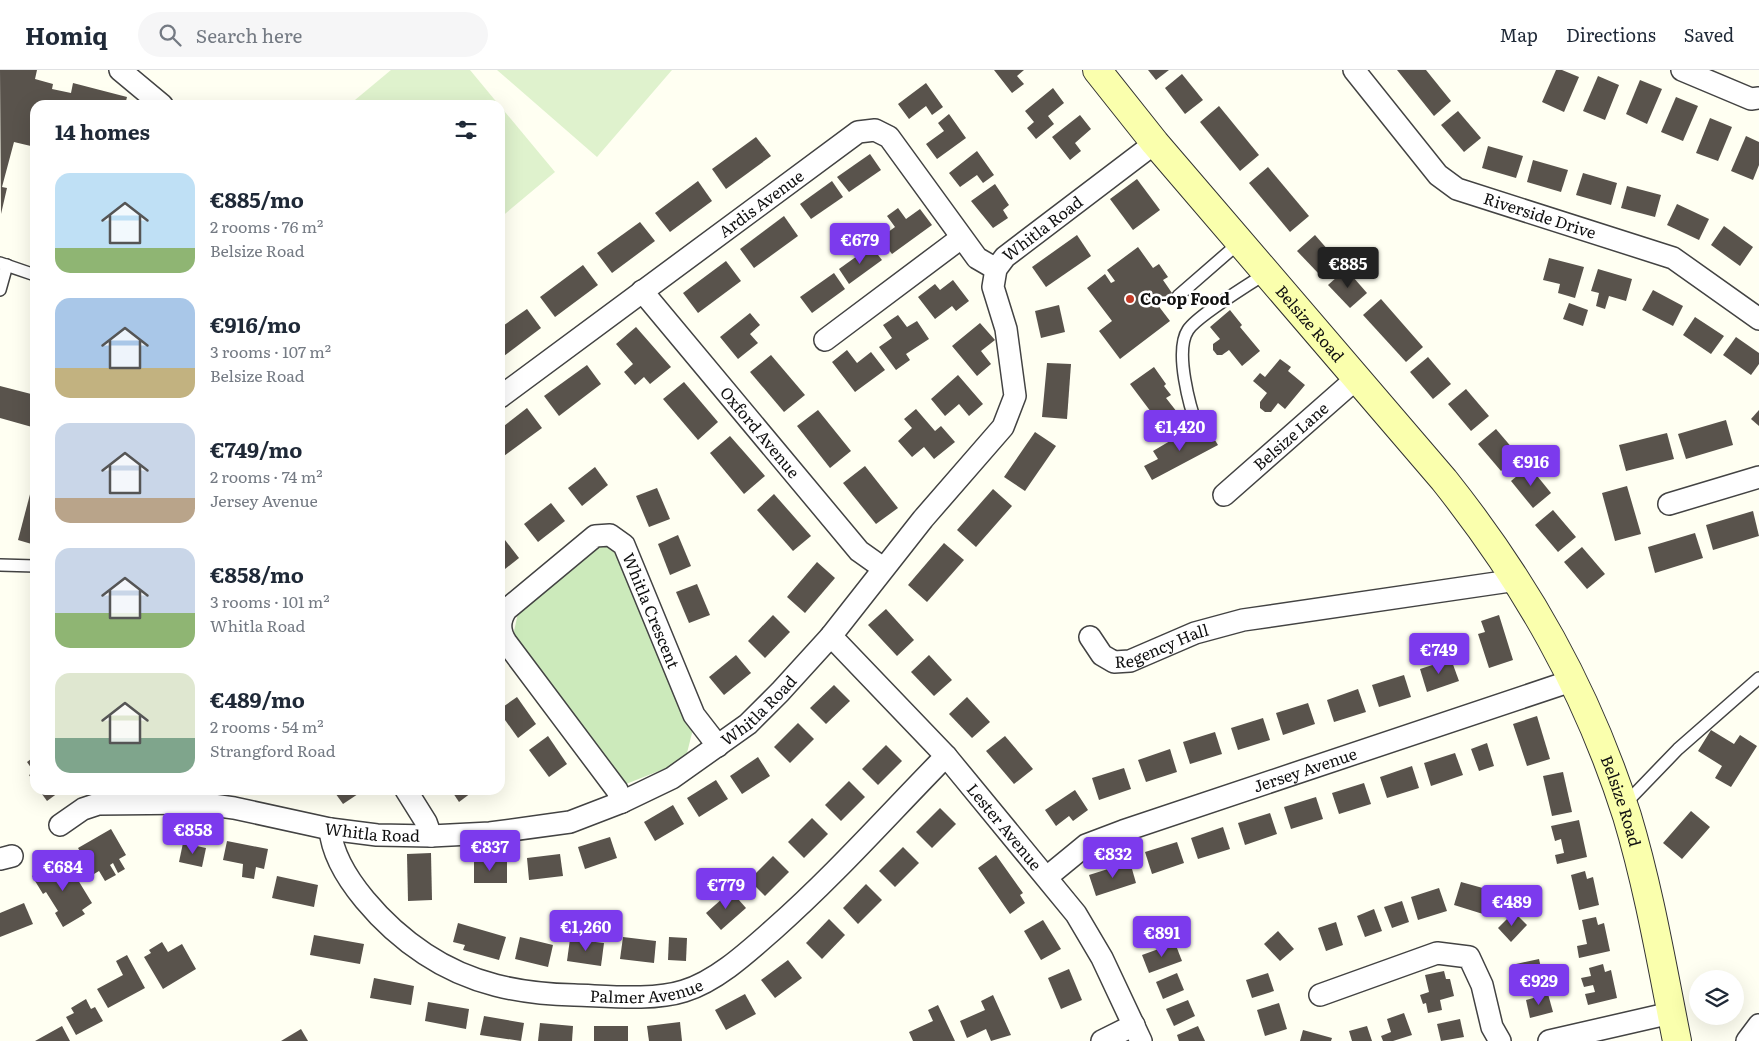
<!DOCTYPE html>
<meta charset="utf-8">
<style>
:root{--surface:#fff;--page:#f6f6f7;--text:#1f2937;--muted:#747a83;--line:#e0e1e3;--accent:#7c3aed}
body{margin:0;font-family:Literata,serif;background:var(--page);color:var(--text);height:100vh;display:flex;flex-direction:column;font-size:19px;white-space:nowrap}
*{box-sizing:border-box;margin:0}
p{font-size:16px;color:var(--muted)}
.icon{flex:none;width:28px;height:28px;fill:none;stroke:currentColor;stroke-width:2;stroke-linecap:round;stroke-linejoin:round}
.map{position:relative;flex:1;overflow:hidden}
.side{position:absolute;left:30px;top:30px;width:475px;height:695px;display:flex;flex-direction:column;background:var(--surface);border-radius:15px;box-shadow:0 5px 20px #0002}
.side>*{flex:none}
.controls{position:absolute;left:1689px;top:900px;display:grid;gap:10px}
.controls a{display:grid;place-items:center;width:55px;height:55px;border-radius:50%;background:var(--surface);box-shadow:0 5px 20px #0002;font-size:25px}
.price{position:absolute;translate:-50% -42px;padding:0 11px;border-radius:5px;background:var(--accent);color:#fff;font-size:16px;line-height:32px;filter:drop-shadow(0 1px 2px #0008)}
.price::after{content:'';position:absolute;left:50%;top:30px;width:15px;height:11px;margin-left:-8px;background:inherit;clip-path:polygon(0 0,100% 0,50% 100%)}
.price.selected{background:#222;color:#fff}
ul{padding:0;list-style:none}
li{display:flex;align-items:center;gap:15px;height:125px;padding:0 25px}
li span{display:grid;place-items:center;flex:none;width:140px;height:100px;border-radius:15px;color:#555}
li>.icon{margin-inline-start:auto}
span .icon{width:60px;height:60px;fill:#fffc;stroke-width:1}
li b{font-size:21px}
h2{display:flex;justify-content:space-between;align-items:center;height:60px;padding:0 25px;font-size:21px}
header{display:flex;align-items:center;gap:30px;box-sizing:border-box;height:70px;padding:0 25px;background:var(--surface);border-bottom:1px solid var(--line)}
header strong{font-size:24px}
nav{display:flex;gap:28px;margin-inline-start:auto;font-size:18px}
.search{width:350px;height:45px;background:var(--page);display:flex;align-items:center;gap:12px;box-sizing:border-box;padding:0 18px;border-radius:28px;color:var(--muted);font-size:19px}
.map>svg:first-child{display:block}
.green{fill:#cceabb}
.pitch{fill:#dff2cd}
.building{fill:#59534c}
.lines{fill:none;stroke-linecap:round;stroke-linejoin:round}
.lane-casing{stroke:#434343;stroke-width:14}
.street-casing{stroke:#434343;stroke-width:24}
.secondary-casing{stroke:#323232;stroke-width:30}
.lane{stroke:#fff;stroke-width:11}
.street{stroke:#fff;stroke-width:21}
.secondary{stroke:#faffad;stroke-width:28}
.poi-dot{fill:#c23925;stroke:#fff;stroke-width:2}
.labels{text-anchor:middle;stroke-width:5;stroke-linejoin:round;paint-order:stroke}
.street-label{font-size:16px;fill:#101010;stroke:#fff}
.poi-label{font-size:16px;font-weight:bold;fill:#101010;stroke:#fff;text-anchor:start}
</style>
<header>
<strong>Homiq</strong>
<div class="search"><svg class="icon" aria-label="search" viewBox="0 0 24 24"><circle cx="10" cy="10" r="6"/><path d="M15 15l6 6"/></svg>Search here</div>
<nav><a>Map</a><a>Directions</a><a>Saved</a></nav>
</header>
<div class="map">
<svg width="1759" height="971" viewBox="0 0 1759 971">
<rect width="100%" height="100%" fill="#fffff2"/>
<polygon class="green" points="614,476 694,655 687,683 669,697 626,714 513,566 518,543 596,477"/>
<g class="pitch">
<polygon points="391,0 470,0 499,35 349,35"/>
<polygon points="497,0 672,0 597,87"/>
<polygon points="500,36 555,102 500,148"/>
</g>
<g class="building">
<polygon points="0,0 37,0 35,9 53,14 52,19 71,23 73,13 127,27 125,35 35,35 35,77 14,72 2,117 7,118 1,144"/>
<polygon points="994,0 1024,0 1017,6 1024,14 1012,23"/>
<polygon points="1148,0 1169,0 1156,10"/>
<polygon points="1397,0 1426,0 1451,31 1434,46"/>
<polygon points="1556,0 1562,0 1579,7 1564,42 1542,32"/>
<polygon points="1182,4 1203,30 1185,44 1165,18"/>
<polygon points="1598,6 1619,15 1605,50 1583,41"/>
<polygon points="1640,10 1662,19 1647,54 1626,44"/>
<polygon points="926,13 943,37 932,45 926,36 909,49 898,34"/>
<polygon points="1053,18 1064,33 1048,46 1054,54 1036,69 1027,58 1034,52 1025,41"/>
<polygon points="1676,27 1698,36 1683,71 1661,62"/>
<polygon points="1219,36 1259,85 1240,101 1200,52"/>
<polygon points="1458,41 1481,68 1464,82 1441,55"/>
<polygon points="949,44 966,68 937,89 926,74 944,61 938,53"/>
<polygon points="1080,45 1091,59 1075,73 1081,81 1070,90 1052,67"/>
<polygon points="1710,48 1732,57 1718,91 1696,83"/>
<polygon points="1746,66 1759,72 1759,95 1753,110 1731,101"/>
<polygon points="756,67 771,86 726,119 712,99"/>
<polygon points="1488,76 1523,86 1516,108 1482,98"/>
<polygon points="977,81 994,105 983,113 977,105 960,117 949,103"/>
<polygon points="870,84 881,100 849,122 837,107"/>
<polygon points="1533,90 1568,100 1561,122 1527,112"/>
<polygon points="1268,97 1309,146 1290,162 1249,113"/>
<polygon points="1583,103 1617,113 1611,135 1576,125"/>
<polygon points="1137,109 1160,140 1133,160 1110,129"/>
<polygon points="698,111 712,131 670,162 655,143"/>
<polygon points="832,111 843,127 811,149 800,134"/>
<polygon points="995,114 1009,135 1003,140 1008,148 993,158 971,131"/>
<polygon points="1627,116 1661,125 1655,147 1621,138"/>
<polygon points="1677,134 1709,149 1699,170 1667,155"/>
<polygon points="898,138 906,149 920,139 932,155 892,184 880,168 895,157 887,146"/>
<polygon points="784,146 798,166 754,198 740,179"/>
<polygon points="640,152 655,171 612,203 597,183"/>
<polygon points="1724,156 1753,177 1740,196 1711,175"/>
<polygon points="1077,165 1091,186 1046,217 1032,197"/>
<polygon points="1315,165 1336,189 1319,204 1297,181"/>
<polygon points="871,176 882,190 849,214 839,199"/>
<polygon points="1138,177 1153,198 1159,194 1168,207 1163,210 1172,223 1157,234 1170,251 1120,289 1099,261 1112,251 1087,218 1105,204 1111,213 1115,211 1107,200"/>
<polygon points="1549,188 1584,197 1575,228 1558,223 1560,214 1543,210"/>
<polygon points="726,191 741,211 698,243 683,223"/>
<polygon points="583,195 598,215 555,247 540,227"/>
<polygon points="1346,199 1367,223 1350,238 1328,215"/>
<polygon points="1598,199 1632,209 1626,231 1609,226 1605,239 1596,236 1599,223 1591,221"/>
<polygon points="834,203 845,219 812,243 800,227"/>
<polygon points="953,210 969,231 956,241 952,236 935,249 918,227 935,214 940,220"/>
<polygon points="1653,220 1683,236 1673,256 1642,240"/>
<polygon points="1381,229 1423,277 1406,292 1363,245"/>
<polygon points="1569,233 1588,240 1583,256 1563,249"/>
<polygon points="1059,235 1065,262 1041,268 1035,241"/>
<polygon points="527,239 541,258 500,289 500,258"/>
<polygon points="1230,240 1242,255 1240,257 1260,281 1242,296 1229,280 1222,285 1217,285 1213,280 1213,274 1220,269 1210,257"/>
<polygon points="750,243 760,255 750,264 758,273 738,289 720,267"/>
<polygon points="898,245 907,257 917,251 929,269 906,284 910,290 896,300 879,277 892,268 883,255"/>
<polygon points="1695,247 1724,266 1711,284 1683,265"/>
<polygon points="980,253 995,270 981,281 991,294 977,306 952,276"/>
<polygon points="636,257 671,297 650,314 644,307 635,315 624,302 633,294 616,274"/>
<polygon points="1736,267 1759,283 1759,294 1751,305 1723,285"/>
<polygon points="847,280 857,293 871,282 885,300 855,322 832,292"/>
<polygon points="771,285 805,325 784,342 750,302"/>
<polygon points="1428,287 1451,314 1433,329 1410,302"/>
<polygon points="1280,289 1291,297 1288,301 1305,315 1285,339 1278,333 1271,342 1265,342 1260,338 1260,332 1267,323 1253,311 1260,303 1265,307"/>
<polygon points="1047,293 1071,294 1067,349 1042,347"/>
<polygon points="587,295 601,314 559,346 544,326"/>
<polygon points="1154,297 1166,314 1164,316 1171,325 1166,328 1177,342 1160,354 1130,314"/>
<polygon points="958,305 983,334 969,346 959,334 945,346 931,329"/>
<polygon points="684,312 718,352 698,370 663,329"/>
<polygon points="0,316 35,325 35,362 31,360 32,357 0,348"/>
<polygon points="1466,319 1489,346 1471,361 1448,334"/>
<polygon points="527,338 542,358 500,389 500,359"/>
<polygon points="916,339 935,361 941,356 955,372 934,389 924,377 912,387 898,371 912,358 904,349"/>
<polygon points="818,340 851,381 830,398 797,356"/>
<polygon points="1759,340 1759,356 1751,349"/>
<polygon points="1726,350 1733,375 1686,389 1678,364"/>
<polygon points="1207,357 1218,375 1152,410 1144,396 1158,389 1153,381 1187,361 1190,367"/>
<polygon points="1496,359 1519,386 1501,401 1478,374"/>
<polygon points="1035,362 1056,376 1025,421 1004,407"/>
<polygon points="1667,363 1674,389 1626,401 1619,375"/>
<polygon points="730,366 765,406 744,424 710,383"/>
<polygon points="865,396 898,438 876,454 843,413"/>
<polygon points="1529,396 1551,423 1533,438 1511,411"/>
<polygon points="595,397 608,415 582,436 568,418"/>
<polygon points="34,409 35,409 35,475 18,470"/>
<polygon points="1627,416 1641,464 1615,471 1602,423"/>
<polygon points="657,418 670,449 649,457 636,426"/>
<polygon points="993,419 1012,436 976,477 957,460"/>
<polygon points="774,424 811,466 793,481 757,440"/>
<polygon points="551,433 565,451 538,472 524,454"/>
<polygon points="1553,440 1576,467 1558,482 1535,455"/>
<polygon points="1753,441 1759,466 1713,480 1706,455"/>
<polygon points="1695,463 1703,488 1655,503 1648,477"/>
<polygon points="678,465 691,496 670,505 658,474"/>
<polygon points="505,470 519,488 500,503 500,474"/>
<polygon points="944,473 964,490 927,532 908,515"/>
<polygon points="1582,477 1605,504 1587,519 1564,492"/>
<polygon points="817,492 835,508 805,543 787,527"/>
<polygon points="697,514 710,545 689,553 676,522"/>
<polygon points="886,539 914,570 897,586 868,555"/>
<polygon points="773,545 790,562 765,588 748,571"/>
<polygon points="1499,545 1513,590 1489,598 1478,564 1485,562 1481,551"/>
<polygon points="736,585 751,603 724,625 709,607"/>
<polygon points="929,585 952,610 934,626 911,602"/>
<polygon points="1451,589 1459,611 1427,622 1420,599"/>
<polygon points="1404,605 1411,627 1379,637 1372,615"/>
<polygon points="834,615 850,631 826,654 810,638"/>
<polygon points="1358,619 1366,642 1334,652 1327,630"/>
<polygon points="517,627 536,654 518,668 500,643 500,639"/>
<polygon points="967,627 990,652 972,668 949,644"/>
<polygon points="1308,633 1315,654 1283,665 1276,643"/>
<polygon points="1537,646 1550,689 1527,696 1513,654"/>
<polygon points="1263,648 1270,670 1238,680 1231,658"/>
<polygon points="798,653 814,669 790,693 774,677"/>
<polygon points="1711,660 1734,674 1740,665 1757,676 1731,717 1715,708 1722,696 1698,681"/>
<polygon points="1215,662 1222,684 1190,694 1183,672"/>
<polygon points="548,666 567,694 549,707 529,680"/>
<polygon points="1005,666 1033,699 1014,714 986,681"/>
<polygon points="1487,673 1494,696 1479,701 1471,679"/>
<polygon points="886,675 902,691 878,715 862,699"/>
<polygon points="1170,679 1177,702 1146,712 1138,690"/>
<polygon points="1455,683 1463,705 1431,716 1424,693"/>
<polygon points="35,686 35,714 29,705 34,702 27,692"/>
<polygon points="758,687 770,706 742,724 730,706"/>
<polygon points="1412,696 1419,718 1387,728 1380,707"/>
<polygon points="1124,698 1131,719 1099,730 1092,708"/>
<polygon points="1563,702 1572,742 1552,746 1543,706"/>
<polygon points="716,710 728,729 699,747 687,728"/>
<polygon points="849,711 865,727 841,751 825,735"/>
<polygon points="1364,713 1371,734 1339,744 1332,723"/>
<polygon points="39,720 62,720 47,731"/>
<polygon points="333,720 364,720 343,734"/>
<polygon points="451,720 475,720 459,732"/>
<polygon points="1075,720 1088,740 1073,751 1069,746 1056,756 1045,740"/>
<polygon points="1316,727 1323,749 1291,759 1284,737"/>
<polygon points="673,735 684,754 655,771 644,752"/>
<polygon points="940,738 956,754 932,778 916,762"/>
<polygon points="1691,741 1710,757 1682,789 1663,773"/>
<polygon points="1270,743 1277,764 1245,775 1238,753"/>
<polygon points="812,748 828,764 804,788 788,772"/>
<polygon points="1579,750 1587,787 1557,794 1555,785 1564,783 1561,769 1555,771 1551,756"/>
<polygon points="1223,757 1230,779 1198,789 1191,768"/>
<polygon points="111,759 126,785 119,789 125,799 118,803 113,793 110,795 116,805 105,811 99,801 94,804 78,778"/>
<polygon points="610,767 617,788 585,799 578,777"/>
<polygon points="227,771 268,779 264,799 256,797 254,809 242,807 243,794 223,790"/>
<polygon points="1177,772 1184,793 1152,804 1145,782"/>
<polygon points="183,773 206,778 202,797 179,792"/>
<polygon points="903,777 919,793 895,817 879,801"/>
<polygon points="431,783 432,830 408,831 407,784"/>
<polygon points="560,784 563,806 529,810 527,788"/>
<polygon points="996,785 1023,823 1020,825 1025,833 1010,844 978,798"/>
<polygon points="773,786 789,802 765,826 749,810"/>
<rect x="474" y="790" width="33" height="23"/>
<polygon points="54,792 58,797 67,792 92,833 82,840 85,844 63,857 55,843 58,841 46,822 43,824 32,806"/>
<polygon points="1130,792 1136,813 1096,826 1089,805"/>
<polygon points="1585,801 1587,809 1593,807 1599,835 1579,840 1571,805"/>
<polygon points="277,806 318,815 314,837 272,828"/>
<polygon points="1461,812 1490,820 1483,844 1454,835"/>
<polygon points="866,814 882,830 858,854 843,838"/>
<polygon points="1439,818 1447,841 1418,850 1411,827"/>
<polygon points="731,821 746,838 721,860 706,843"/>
<polygon points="1402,831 1409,852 1392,858 1384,837"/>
<polygon points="24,833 33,854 0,867 0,843"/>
<polygon points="1374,839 1382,861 1365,867 1357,846"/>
<polygon points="1514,842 1527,855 1511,872 1498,858"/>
<polygon points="1596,847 1598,855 1604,853 1610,881 1579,888 1577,876 1587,874 1582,850"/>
<polygon points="829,849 845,865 822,889 806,873"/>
<polygon points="1043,850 1061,879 1041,890 1024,861"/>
<polygon points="1336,852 1343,875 1326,881 1318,858"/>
<polygon points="458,853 506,867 499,890 463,880 465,875 453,872"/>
<polygon points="1278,861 1294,879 1280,891 1264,874"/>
<polygon points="314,865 364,874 360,894 310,885"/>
<polygon points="520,867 553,875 548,897 515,889"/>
<polygon points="623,867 656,871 654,893 620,889"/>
<polygon points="669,867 687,868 686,891 668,890"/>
<polygon points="570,869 604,873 601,896 567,891"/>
<polygon points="162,872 168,882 182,874 196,899 163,919 144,887 151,883 149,880"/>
<polygon points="1175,873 1182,891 1149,903 1142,885"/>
<polygon points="127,885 145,918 108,938 97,919 123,905 116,891"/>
<polygon points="1539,889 1543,907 1520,912 1516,894"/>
<polygon points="788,890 802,908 775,928 761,910"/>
<polygon points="1603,894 1605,902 1611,900 1617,928 1588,935 1585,924 1595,922 1593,915 1584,917 1581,908 1591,906 1589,898"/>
<polygon points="1069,899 1082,930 1061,939 1048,908"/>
<polygon points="1444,901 1446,909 1450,909 1454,926 1440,930 1442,940 1428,943 1426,933 1423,934 1420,925 1429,922 1425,905"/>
<polygon points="1177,903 1184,920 1163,929 1156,912"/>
<polygon points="1268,903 1274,921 1252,928 1246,910"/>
<polygon points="374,908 414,916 411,935 370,928"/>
<polygon points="745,924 756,944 726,960 715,940"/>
<polygon points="1548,924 1553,942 1530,948 1526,930"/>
<polygon points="993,925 1011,965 991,971 986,959 967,968 960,951 985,940 981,931"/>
<polygon points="86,929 91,939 95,937 103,951 76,965 66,947 74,943 71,938"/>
<polygon points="1188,930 1195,946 1174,956 1166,939"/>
<polygon points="428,932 469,939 466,959 425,951"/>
<polygon points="1279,933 1287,959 1265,966 1257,940"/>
<polygon points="938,935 955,971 913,971 909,962 933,951 928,940"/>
<polygon points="1404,943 1412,965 1393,971 1383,971 1381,966 1391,962 1387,949"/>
<polygon points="484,946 524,953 521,971 480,965"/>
<polygon points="1460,949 1464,967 1441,971 1437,954"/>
<polygon points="680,952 682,971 649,971 647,956"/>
<polygon points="540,953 573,956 572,971 538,971"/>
<polygon points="62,956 70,971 35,971"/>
<rect x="594" y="956" width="34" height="15"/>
<polygon points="1198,956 1205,971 1179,971 1177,965"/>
<polygon points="1367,956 1372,971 1352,971 1349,961"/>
<polygon points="301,959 308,971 281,971"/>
<polygon points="1303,960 1332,968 1331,971 1300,971"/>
</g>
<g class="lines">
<defs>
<g id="lane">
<polyline points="0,193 35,205"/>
<polyline points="0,220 7,195"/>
<polyline points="1178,226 1240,172"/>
<path d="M 1198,359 C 1190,338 1174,281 1188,260 C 1198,245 1249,215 1266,203"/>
<polyline points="0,495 35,496"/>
<polyline points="1624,735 1678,679 1759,608"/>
</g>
<g id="street">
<polyline points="120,0 162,35"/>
<path id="s1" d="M 1354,0 L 1438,105 L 1457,119 L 1673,188 L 1759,249"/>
<polyline points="1682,0 1751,29 1759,28"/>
<path id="s2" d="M 642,221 L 859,481 L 883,498"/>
<polyline points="825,270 961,168"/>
<path id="s3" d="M 500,327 L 858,62 L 875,60 L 889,67 L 977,188 L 996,199"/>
<path id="s4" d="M 1224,425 L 1357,308"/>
<polyline points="1669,434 1759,407"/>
<path id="s5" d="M 831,566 L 946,686 L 1076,844 L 1102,888 L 1141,971"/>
<path id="s6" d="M 1090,567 L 1102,585 L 1114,592 L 1130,591 L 1195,563 L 1243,550 L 1517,510"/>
<polyline points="406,720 426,752 431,766"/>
<path id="s7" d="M 622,732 L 617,720 L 506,572 C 499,561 499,551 506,540 L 595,466 L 610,465 L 624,475 L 694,645 L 718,676"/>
<path id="s8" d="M 60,755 L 83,739 L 98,734 L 198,733 L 234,738 L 330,759 L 377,765 L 431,766 L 490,763 L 570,752 L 622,732 L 672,708 L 748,654 L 780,622 L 831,566 L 923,449 L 1003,357 L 1015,326 L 1006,259 L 993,217 L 996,199 L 1005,187 L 1155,73"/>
<path id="s9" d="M 330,759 C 334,806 387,859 425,884 C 470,914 520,924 574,925 C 607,926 653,931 684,921 C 717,911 749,881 774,859 C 835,805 889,744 946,686"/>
<polyline points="0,789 12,786"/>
<path id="s10" d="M 1047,807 L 1086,775 L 1123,761 L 1574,610"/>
<polyline points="1320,925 1437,883 1469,887 1482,915 1492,957 1500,971"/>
<polyline points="1102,971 1134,955"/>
<polyline points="1549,971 1671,943"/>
<polyline points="1747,971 1759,955"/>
</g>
<g id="secondary">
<path id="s11" d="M 1097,0 L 1155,73 L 1444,410 C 1526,513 1587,620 1627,746 C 1649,819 1662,896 1677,971"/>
</g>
</defs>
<use href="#lane" class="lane-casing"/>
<use href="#street" class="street-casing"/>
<use href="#secondary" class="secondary-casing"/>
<use href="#lane" class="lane"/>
<use href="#street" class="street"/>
<use href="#secondary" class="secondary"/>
</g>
<circle class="poi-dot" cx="1130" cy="229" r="5"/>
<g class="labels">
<g class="street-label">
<text dy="6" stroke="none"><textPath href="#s3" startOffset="325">Ardis Avenue</textPath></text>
<text dy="6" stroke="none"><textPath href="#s1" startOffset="245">Riverside Drive</textPath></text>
<text dy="6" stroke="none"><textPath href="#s8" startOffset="1341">Whitla Road</textPath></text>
<text dy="6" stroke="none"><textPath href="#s11" startOffset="331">Belsize Road</textPath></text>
<text dy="6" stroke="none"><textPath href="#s2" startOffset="184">Oxford Avenue</textPath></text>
<text dy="6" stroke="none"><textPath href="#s4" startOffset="89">Belsize Lane</textPath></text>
<text dy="6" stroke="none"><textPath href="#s7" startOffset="451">Whitla Crescent</textPath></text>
<text dy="6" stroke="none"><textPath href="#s6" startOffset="86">Regency Hall</textPath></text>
<text dy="6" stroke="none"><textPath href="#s8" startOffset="741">Whitla Road</textPath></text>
<text dy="6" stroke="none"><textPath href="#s10" startOffset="282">Jersey Avenue</textPath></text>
<text dy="6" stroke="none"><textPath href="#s11" startOffset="906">Belsize Road</textPath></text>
<text dy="6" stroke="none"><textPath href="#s5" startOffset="258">Lester Avenue</textPath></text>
<text dy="6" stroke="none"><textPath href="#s8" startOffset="321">Whitla Road</textPath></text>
<text dy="6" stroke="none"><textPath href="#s9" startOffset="391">Palmer Avenue</textPath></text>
</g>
<g class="poi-label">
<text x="1140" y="235">Co-op Food</text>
</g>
</g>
</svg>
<div class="controls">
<a><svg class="icon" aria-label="layers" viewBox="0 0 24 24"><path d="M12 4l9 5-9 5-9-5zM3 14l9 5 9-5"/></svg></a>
</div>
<b class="price" style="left:860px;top:195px">€679</b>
<b class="price selected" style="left:1348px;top:219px">€885</b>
<b class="price" style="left:1180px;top:382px">€1,420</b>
<b class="price" style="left:1531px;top:417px">€916</b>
<b class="price" style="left:1439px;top:605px">€749</b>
<b class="price" style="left:193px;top:785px">€858</b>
<b class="price" style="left:490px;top:802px">€837</b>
<b class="price" style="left:1113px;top:809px">€832</b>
<b class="price" style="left:63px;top:822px">€684</b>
<b class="price" style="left:726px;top:840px">€779</b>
<b class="price" style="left:1512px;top:857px">€489</b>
<b class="price" style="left:586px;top:882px">€1,260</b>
<b class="price" style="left:1162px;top:888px">€891</b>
<b class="price" style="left:1539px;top:936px">€929</b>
<section class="side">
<h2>14 homes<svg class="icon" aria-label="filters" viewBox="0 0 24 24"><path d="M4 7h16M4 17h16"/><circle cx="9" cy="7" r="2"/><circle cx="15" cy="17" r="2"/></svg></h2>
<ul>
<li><span style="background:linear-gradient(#bfe0f5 75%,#8fb573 0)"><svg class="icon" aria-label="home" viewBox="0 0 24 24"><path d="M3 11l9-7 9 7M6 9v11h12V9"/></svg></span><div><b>€885/mo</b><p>2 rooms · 76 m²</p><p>Belsize Road</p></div></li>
<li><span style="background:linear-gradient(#a9c7e8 70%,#c2b280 0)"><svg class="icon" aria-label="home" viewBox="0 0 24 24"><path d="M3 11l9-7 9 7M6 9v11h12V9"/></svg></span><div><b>€916/mo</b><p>3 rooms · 107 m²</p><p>Belsize Road</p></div></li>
<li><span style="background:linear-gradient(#c9d6e8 75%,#b9a48a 0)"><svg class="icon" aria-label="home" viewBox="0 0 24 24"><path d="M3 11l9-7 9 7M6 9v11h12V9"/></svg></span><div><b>€749/mo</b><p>2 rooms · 74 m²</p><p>Jersey Avenue</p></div></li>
<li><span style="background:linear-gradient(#c9d6e8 65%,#8fb573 0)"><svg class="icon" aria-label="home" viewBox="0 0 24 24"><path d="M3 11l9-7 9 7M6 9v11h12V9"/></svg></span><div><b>€858/mo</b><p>3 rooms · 101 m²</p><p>Whitla Road</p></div></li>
<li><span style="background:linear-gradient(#dfe7d0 65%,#7fa58c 0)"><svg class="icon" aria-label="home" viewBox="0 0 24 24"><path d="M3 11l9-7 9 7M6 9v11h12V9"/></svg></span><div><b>€489/mo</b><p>2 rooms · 54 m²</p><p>Strangford Road</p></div></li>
</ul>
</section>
</div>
